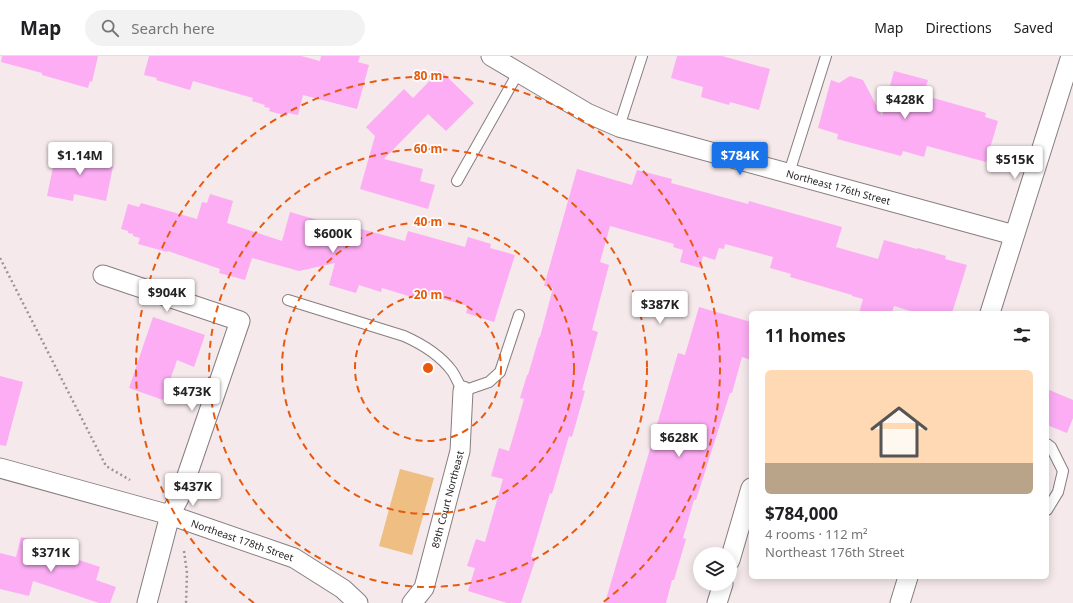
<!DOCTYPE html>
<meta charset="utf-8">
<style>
:root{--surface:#fff;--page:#f2f2f2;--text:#202124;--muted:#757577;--line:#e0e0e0;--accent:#1a73e8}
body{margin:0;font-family:"Noto Sans",sans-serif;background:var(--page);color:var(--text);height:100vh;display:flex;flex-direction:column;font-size:15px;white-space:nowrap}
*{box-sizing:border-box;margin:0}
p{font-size:13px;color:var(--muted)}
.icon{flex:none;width:22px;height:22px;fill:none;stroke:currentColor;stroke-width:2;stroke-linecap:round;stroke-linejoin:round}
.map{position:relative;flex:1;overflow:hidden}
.panel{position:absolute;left:749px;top:255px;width:300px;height:268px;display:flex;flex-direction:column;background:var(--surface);border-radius:6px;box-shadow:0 2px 10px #0003}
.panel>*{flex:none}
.fabs{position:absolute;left:693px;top:491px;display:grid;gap:8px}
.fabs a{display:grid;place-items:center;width:44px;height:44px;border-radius:50%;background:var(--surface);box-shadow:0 2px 10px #0003;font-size:20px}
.price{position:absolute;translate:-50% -34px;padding:0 9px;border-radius:4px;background:#fff;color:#222;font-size:13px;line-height:26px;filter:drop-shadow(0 1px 2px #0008)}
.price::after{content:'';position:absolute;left:50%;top:24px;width:12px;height:9px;margin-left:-6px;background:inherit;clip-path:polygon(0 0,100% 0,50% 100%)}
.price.selected{background:var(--accent);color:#fff}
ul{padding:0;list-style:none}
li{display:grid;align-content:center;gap:8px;height:212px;padding:0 16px}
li+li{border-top:1px solid var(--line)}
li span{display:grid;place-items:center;height:124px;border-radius:6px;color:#555}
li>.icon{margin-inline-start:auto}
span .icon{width:72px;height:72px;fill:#fffc;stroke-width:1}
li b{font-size:17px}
h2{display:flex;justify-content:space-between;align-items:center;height:48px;padding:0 16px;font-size:17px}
header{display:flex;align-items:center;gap:24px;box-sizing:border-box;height:56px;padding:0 20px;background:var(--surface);border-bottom:1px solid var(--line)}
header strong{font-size:19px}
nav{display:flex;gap:22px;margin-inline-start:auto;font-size:14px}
.search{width:280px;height:36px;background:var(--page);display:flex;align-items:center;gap:10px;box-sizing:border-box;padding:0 14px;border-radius:22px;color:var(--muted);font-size:15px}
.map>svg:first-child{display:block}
.green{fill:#eebe83}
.building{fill:#fcadf4}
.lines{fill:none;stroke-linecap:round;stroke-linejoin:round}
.service-casing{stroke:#877d7f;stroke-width:12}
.minor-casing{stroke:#877d7f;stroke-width:21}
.path{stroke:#9c9395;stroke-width:2.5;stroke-dasharray:2 3;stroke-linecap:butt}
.service{stroke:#fff;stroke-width:10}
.minor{stroke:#fff;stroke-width:19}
.ring{fill:none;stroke:#e8590c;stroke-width:2;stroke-dasharray:7 5}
.labels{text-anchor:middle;stroke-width:3.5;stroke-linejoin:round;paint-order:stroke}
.street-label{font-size:10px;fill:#201c1d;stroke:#fff}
.centre{fill:#e8590c;stroke:#fff;stroke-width:2}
.ring-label{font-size:12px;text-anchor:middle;font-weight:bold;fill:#e8590c;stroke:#fff;stroke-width:3.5;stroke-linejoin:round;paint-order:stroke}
</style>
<header>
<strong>Map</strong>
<div class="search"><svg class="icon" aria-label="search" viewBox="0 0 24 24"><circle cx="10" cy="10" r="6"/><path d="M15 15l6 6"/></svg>Search here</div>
<nav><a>Map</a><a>Directions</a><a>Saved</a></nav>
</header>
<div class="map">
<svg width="1073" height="547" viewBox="0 0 1073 547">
<rect width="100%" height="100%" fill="#f5e9eb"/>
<polygon class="green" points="400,413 434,422 412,499 379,490"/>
<g class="building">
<polygon points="2,0 98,0 92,26 90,25 88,32 42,19 42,17 1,6"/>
<polygon points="149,0 301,0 320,5 321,0 360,0 358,6 369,9 357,53 303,39 298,59 288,57 287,60 269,55 270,52 264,51 265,49 252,45 253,42 193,25 190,34 156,24 157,22 144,19"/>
<polygon points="677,0 722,0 770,13 759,54 730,46 729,49 701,41 703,31 671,22"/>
<polygon points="440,14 474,47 446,75 428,58 384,103 423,113 420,125 435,129 428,153 360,133 375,80 366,71 404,33 413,42"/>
<polygon points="894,15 928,24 923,39 986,57 985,61 998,65 986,106 927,90 924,101 903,95 901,100 837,83 838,78 818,72 831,24 839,27 850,20 863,24 882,60"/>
<polygon points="62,91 106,100 104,108 113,110 106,145 74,138 73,145 47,140 56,97 61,98"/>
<polygon points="577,113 632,129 637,114 672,123 671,127 748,148 749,145 842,171 836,191 878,203 884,184 917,193 918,192 946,200 945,203 967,209 952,257 917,257 894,250 892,257 859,257 863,243 852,240 852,239 790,221 791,218 770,212 773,201 725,188 724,193 719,192 715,204 703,200 700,212 680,206 683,194 673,191 674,188 610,170 600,206 609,209 592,274 598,276 582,334 585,335 572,381 569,380 552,438 550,437 531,501 536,502 521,547 507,547 468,535 475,512 467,510 476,483 485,486 503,423 491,420 499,392 509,395 524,343 520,342 527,319 528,319 539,281 540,281 553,232 544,230"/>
<polygon points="210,138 233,145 227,167 282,185 290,156 345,172 347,169 405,185 408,175 465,191 468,181 491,188 490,192 515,199 494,266 466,257 468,250 417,236 415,242 382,232 381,236 359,229 356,237 329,229 335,207 299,215 252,202 245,224 219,217 220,213 168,195 167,196 138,188 140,182 133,180 133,178 128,177 128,175 121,173 128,148 139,151 141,147 197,163 202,146 207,147"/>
<polygon points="699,251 751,266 751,304 742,301 732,337 730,337 696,444 694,444 683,482 686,483 674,524 672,524 666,547 605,547 678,297 685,299"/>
<polygon points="153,261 205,279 194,311 177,304 163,344 129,332"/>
<polygon points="0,320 23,326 6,390 0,389"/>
<polygon points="1047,333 1073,344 1073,362 1067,377 1047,369"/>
<polygon points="21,481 47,487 46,493 100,511 96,524 116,531 110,547 99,547 33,525 29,540 0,533 0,497 16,501"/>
</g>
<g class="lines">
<defs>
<g id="service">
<polyline points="619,71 642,0"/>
<polyline points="789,117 826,0"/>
<polyline points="457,125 518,17"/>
<path d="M 288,244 L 404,280 C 422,288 440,299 452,315 C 456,321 459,329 463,335 L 489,326 L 500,316 L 519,259"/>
<polyline points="1047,388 1051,391 1063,415 1058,436 1047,454"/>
</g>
<g id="minor">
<path id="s1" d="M 491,0 L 528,22 L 587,57 L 619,71 L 1014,179"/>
<polyline points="103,219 240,265 180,440 170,459 147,547"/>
<polyline points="990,257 1071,0"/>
<path id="s2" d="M 0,412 L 170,459 L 294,502 L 343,533 L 358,547"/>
<polyline points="730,504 751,432"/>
<path id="s3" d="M 412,547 L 424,532 L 460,395 L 463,335"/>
<polyline points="717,547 723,528"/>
<polyline points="900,547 908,521"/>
</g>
</defs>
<use href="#service" class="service-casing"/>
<use href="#minor" class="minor-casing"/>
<g class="path">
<polyline points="0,202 106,410 130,424"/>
<polyline points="184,495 187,517 186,547"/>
</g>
<use href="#service" class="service"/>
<use href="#minor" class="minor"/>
</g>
<g class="ring">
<circle cx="428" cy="312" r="73"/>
<circle cx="428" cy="312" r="146"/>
<circle cx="428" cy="312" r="219"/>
<path d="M254 547A292 292 0 1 1 602 547"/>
</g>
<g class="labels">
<g class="street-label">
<text dy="4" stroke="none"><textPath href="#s1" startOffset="374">Northeast 176th Street</textPath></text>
<text dy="4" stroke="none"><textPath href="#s3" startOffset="111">89th Court Northeast</textPath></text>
<text dy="4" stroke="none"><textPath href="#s2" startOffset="253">Northeast 178th Street</textPath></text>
</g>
</g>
<circle cx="428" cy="312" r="6" class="centre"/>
<g class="ring-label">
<text x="428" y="24">80 m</text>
<text x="428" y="97">60 m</text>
<text x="428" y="170">40 m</text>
<text x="428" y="243">20 m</text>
</g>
</svg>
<div class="fabs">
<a><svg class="icon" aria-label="layers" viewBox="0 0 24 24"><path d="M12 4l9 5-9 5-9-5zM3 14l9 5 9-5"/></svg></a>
</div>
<b class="price" style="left:905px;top:64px">$428K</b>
<b class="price" style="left:80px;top:120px">$1.14M</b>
<b class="price selected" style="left:740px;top:120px">$784K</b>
<b class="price" style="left:1015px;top:124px">$515K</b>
<b class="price" style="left:333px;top:198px">$600K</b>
<b class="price" style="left:167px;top:257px">$904K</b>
<b class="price" style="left:660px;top:269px">$387K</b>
<b class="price" style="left:192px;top:356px">$473K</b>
<b class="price" style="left:679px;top:402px">$628K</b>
<b class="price" style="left:193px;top:451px">$437K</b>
<b class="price" style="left:51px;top:517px">$371K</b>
<section class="panel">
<h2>11 homes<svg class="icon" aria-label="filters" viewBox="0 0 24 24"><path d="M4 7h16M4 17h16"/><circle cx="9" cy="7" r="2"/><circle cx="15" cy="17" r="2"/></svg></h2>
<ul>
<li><span style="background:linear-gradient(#ffd9b3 75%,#b9a48a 0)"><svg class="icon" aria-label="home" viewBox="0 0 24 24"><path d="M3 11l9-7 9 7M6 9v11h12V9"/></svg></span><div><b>$784,000</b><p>4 rooms · 112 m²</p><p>Northeast 176th Street</p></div></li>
</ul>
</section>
</div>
